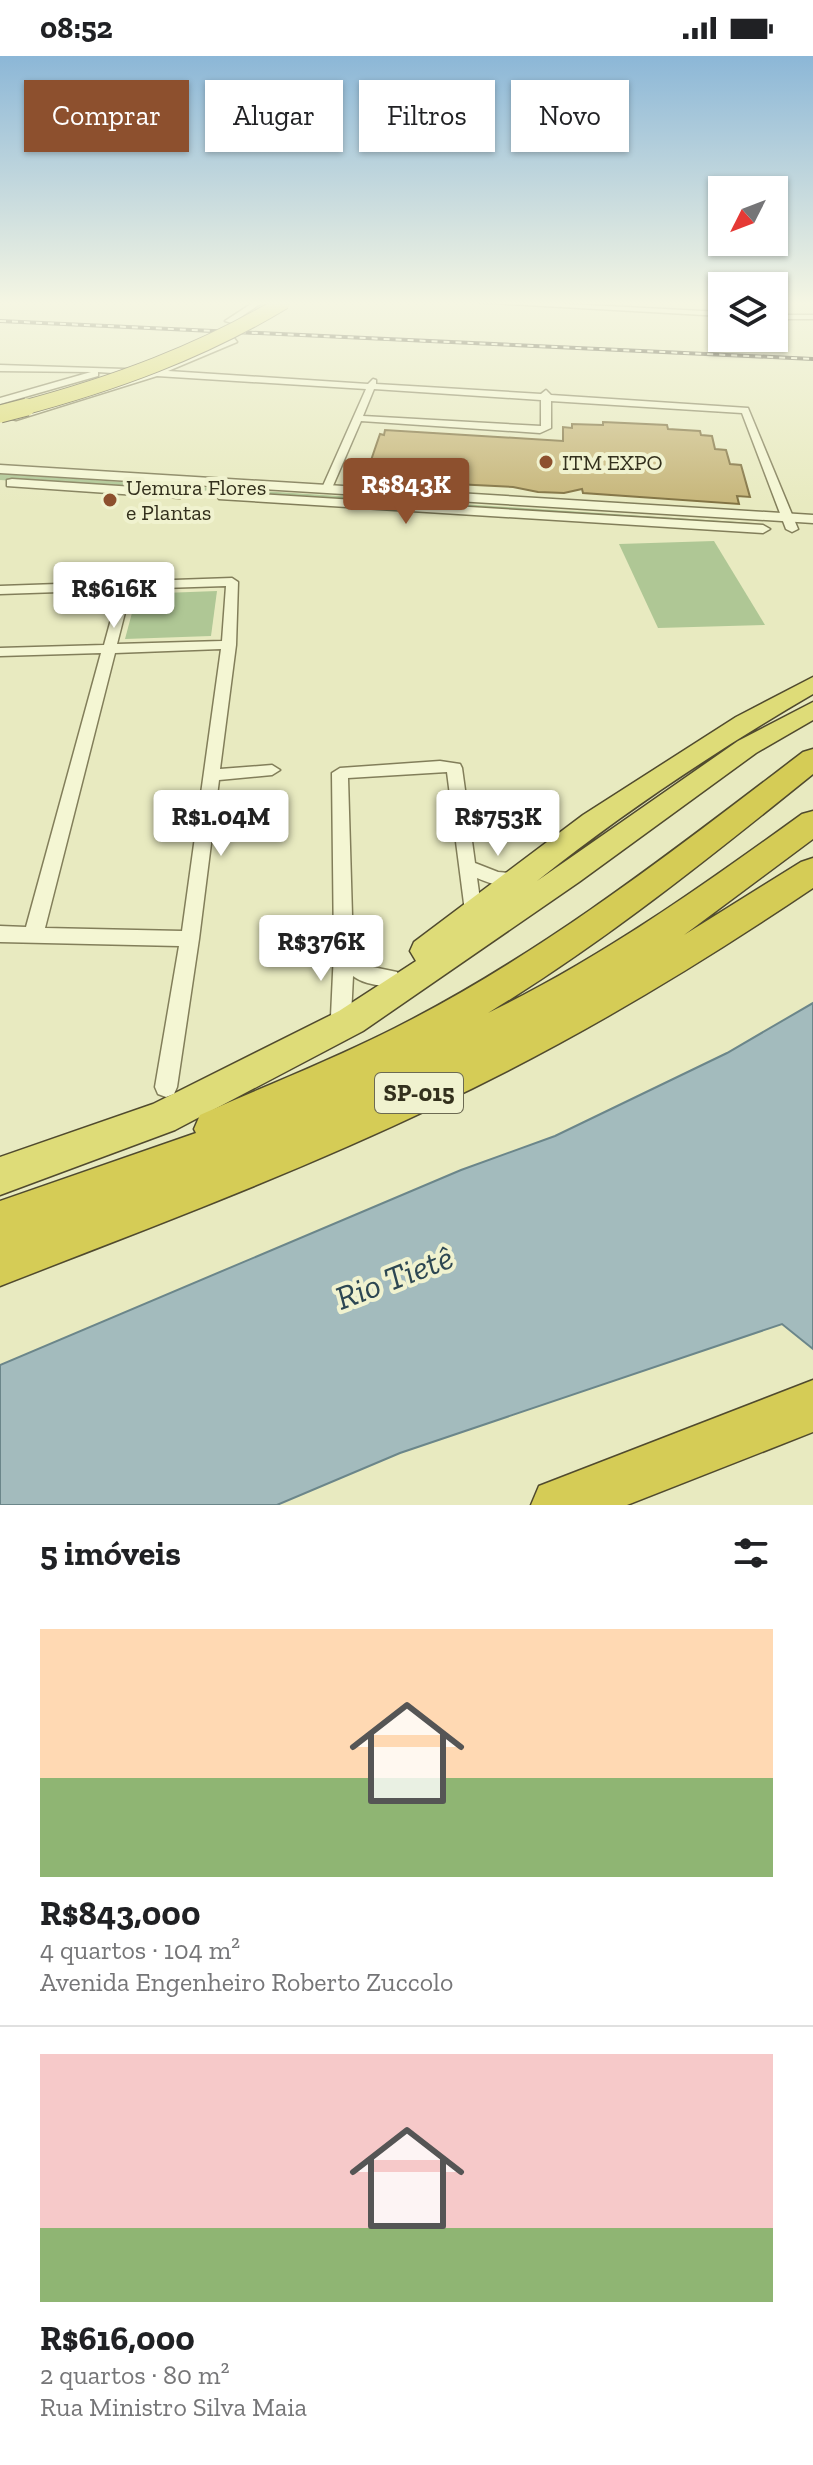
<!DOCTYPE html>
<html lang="pt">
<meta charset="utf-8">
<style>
:root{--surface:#fff;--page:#f6f6f6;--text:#202124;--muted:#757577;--line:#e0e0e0;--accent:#8d502e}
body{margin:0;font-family:"Zilla Slab",serif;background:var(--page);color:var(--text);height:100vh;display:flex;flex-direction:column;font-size:30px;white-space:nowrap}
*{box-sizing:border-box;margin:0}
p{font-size:26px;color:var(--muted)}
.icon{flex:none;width:44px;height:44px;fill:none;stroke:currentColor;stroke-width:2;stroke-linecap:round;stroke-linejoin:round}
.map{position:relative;height:1449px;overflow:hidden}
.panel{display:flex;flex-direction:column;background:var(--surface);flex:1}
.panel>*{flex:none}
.banner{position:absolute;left:24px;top:24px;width:766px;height:72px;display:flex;gap:16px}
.needle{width:52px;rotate:228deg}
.tools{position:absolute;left:708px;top:120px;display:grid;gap:16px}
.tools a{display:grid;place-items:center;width:80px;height:80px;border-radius:0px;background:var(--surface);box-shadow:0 2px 6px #0004;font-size:40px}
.price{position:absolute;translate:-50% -68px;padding:0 18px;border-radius:8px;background:#fff;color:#222;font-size:26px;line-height:52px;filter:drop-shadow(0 2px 4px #0008)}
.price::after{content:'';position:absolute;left:50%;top:48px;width:24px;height:18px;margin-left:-12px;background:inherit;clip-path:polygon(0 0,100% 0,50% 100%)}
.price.current{background:var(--accent);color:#fff}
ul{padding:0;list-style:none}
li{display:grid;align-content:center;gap:16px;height:424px;padding:0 40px}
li+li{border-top:2px solid var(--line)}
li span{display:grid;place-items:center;height:248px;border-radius:0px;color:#555}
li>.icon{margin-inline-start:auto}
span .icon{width:144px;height:144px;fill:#fffc;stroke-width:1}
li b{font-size:34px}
h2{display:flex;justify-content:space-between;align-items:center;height:96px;padding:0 40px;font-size:34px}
.chip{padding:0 28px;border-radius:0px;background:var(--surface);box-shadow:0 2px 6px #0004;font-size:28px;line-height:72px}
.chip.current{background:var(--accent);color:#fff}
.status{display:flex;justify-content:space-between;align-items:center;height:56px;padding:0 40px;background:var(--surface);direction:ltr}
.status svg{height:22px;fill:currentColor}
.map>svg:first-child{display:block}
.green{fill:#afc795}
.water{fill:#a3bbbd;stroke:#6b868a;stroke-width:2}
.building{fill:#c6b579;stroke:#807141;stroke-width:2}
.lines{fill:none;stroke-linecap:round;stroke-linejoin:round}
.minor-casing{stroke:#827e5a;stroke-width:3}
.tertiary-casing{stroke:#827e5a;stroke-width:3}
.trunk-casing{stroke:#504a2e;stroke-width:3}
.motorway-casing{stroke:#504a2e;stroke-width:3}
.minor{fill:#f4f6d3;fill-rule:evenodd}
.tertiary{fill:#f4f6d3;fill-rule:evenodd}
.trunk{fill:#dedc78;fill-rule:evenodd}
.motorway{fill:#d5cc56;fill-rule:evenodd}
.rail-casing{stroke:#33301d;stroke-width:4}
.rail{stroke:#f0f2cf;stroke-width:2;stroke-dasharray:6;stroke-linecap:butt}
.trunk-bridge-far1-casing{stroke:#504a2e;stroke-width:16;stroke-linecap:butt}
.trunk-bridge-casing{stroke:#504a2e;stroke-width:19;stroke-linecap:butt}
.trunk-bridge-far1{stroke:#dedc78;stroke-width:14}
.trunk-bridge{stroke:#dedc78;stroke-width:17}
.poi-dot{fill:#8d502e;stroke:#f0f2cf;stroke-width:3}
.labels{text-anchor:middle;stroke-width:8;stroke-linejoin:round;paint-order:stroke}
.far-poi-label{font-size:22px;fill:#33301d;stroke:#f0f2cf;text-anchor:start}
.shield{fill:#f0f2cf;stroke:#6c6a52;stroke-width:2}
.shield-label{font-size:24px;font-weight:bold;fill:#33301d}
.near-water-label{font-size:34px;font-style:italic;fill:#2d4752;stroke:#f0f2cf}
</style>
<div class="status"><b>08:52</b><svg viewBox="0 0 49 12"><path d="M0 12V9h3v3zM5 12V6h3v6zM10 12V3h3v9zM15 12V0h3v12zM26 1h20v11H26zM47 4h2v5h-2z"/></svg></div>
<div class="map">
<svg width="813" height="1449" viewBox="0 0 813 1449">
<rect width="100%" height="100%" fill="#e8eac0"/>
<g class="green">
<polygon points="0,418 752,467 753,472 0,424"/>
<polygon points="714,485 765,569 658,572 619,488"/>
<polygon points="217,535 211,580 125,583 137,538"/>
</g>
<polygon class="water" points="813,947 813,1293 782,1268 400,1397 277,1449 0,1449 0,1309 461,1114 555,1080 727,997"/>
<g class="building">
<polygon points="717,282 754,282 759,295 720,294"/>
<polygon points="603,366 667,369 668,373 700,375 701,379 712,380 715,393 726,394 730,408 741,409 750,441 737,440 739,448 583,437 582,433 564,437 538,436 513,431 375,424 378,417 367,416 380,378 384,379 385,374 563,385 563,371 572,372 572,368 603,369"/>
</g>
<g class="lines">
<defs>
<g id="minor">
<polygon points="254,246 263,246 232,267 225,265"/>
<polygon points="474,246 529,246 722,256 722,260"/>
<rect x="774" y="259" width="39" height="4"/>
<path d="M 234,282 L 237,286 L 168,315 L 368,328 L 373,323 L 376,324 L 376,328 L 541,338 L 546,334 L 551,339 L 748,352 L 798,473 L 792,476 L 786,473 L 742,357 L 551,345 L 551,372 L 540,377 L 361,365 L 332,432 L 327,435 L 322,432 L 366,333 L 157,320 L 16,364 L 8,362 L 142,319 L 98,316 L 98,320 L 0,348 L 0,342 L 91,316 L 0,315 L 0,309 L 155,314 ZM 374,333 L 541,344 L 541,370 L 363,360 Z"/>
<path d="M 232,522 L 238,526 L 236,589 L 220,713 L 272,709 L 280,714 L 272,719 L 219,724 L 199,883 L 177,1031 L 174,1038 L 166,1041 L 158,1038 L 155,1031 L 179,890 L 0,886 L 0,870 L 26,871 L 101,597 L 0,600 L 0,592 L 104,589 L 119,534 L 0,538 L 0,530 ZM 226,530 L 222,585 L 117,588 L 131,533 ZM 221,593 L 182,875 L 45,872 L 115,597 Z"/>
<path d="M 440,705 L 460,708 L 462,712 L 475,807 L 498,816 L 524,818 L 527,823 L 524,828 C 508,833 493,829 477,822 L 482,858 L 480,863 L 473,865 L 466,863 L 447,716 L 348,722 L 353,894 L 368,910 L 397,916 L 400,922 L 397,928 C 384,932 363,928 353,920 L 351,960 L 348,966 L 341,969 L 334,966 L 331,960 L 334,896 L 332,717 L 340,712 Z"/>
</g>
<g id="tertiary">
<polygon points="0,409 813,459 813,467 0,417"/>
<polygon points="12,423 180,434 187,438 180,442 7,430 7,424"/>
<polygon points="224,436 763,469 770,473 763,477 219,443 217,440"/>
</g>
<path id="trunk" d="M 813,621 L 813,638 C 717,694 624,756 537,825 L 738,685 L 813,646 L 813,664 L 756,697 L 579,826 L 363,975 L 175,1074 L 0,1139 L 0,1101 L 153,1048 L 339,955 L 416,905 L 410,895 L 414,886 L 583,759 L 736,661 Z"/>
<g id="motorway">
<path d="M 813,693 L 813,718 C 708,803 603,887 488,957 C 600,903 701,831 802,758 L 813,755 L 813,783 L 684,879 L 801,806 L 813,802 L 813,832 C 693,913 568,988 436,1050 C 294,1118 146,1173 0,1230 L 0,1145 L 196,1077 L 194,1073 L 200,1059 C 265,1030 332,1004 395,972 C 542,898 673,795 803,696 Z"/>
<polygon points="813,1324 813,1376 627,1449 531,1449 539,1430"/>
</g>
</defs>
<use href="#minor" class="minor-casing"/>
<use href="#tertiary" class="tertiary-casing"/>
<use href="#trunk" class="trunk-casing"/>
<use href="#motorway" class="motorway-casing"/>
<use href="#minor" class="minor"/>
<use href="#tertiary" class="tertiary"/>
<use href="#trunk" class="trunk"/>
<use href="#motorway" class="motorway"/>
<defs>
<polyline id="rail" points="0,265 813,303"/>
</defs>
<use href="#rail" class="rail-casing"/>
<use href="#rail" class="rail"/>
<defs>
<path id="trunk-bridge-far1" d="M 19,353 C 113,328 201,296 284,246"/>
<polyline id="trunk-bridge" points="0,358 27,351"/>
</defs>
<use href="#trunk-bridge-far1" class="trunk-bridge-far1-casing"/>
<use href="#trunk-bridge" class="trunk-bridge-casing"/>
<use href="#trunk-bridge-far1" class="trunk-bridge-far1"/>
<use href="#trunk-bridge" class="trunk-bridge"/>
</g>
<linearGradient id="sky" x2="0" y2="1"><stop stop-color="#8cb7d7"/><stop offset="0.55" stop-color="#f5f6e3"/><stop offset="1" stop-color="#f5f6e3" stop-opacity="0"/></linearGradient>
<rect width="813" height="449" fill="url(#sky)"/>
<g class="poi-dot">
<circle cx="546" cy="406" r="8"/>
<circle cx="110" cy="444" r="8"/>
</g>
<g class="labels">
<g class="far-poi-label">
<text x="562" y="414">ITM EXPO</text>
<text x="126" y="439">Uemura Flores<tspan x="126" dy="25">e Plantas</tspan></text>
</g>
<rect class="shield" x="375" y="1017" width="88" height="40" rx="6"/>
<g class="shield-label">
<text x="419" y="1045">SP-015</text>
</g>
<g class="near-water-label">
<text transform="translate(394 1221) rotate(-21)" y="12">Rio Tietê</text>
</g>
</g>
</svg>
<div class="tools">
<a><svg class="needle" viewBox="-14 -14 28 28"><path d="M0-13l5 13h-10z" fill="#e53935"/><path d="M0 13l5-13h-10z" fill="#757577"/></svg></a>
<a><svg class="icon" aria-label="layers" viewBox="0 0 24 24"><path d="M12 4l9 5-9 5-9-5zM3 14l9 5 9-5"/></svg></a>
</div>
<b class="price current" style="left:406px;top:470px">R$843K</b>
<b class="price" style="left:114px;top:574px">R$616K</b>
<b class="price" style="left:221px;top:802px">R$1.04M</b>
<b class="price" style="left:498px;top:802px">R$753K</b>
<b class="price" style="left:321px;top:927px">R$376K</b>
<div class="banner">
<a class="chip current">Comprar</a>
<a class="chip">Alugar</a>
<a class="chip">Filtros</a>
<a class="chip">Novo</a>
</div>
</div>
<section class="panel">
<h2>5 imóveis<svg class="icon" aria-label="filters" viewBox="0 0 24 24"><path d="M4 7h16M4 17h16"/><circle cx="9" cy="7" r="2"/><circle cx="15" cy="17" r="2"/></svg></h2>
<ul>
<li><span style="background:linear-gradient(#ffd9b3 60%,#8fb573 0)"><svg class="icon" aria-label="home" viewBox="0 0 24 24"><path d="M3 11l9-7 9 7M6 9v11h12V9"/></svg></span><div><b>R$843,000</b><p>4 quartos · 104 m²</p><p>Avenida Engenheiro Roberto Zuccolo</p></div></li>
<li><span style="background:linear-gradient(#f6c9c9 70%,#8fb573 0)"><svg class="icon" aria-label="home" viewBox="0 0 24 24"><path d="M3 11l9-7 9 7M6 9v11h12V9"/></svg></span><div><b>R$616,000</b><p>2 quartos · 80 m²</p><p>Rua Ministro Silva Maia</p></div></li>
</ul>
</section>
